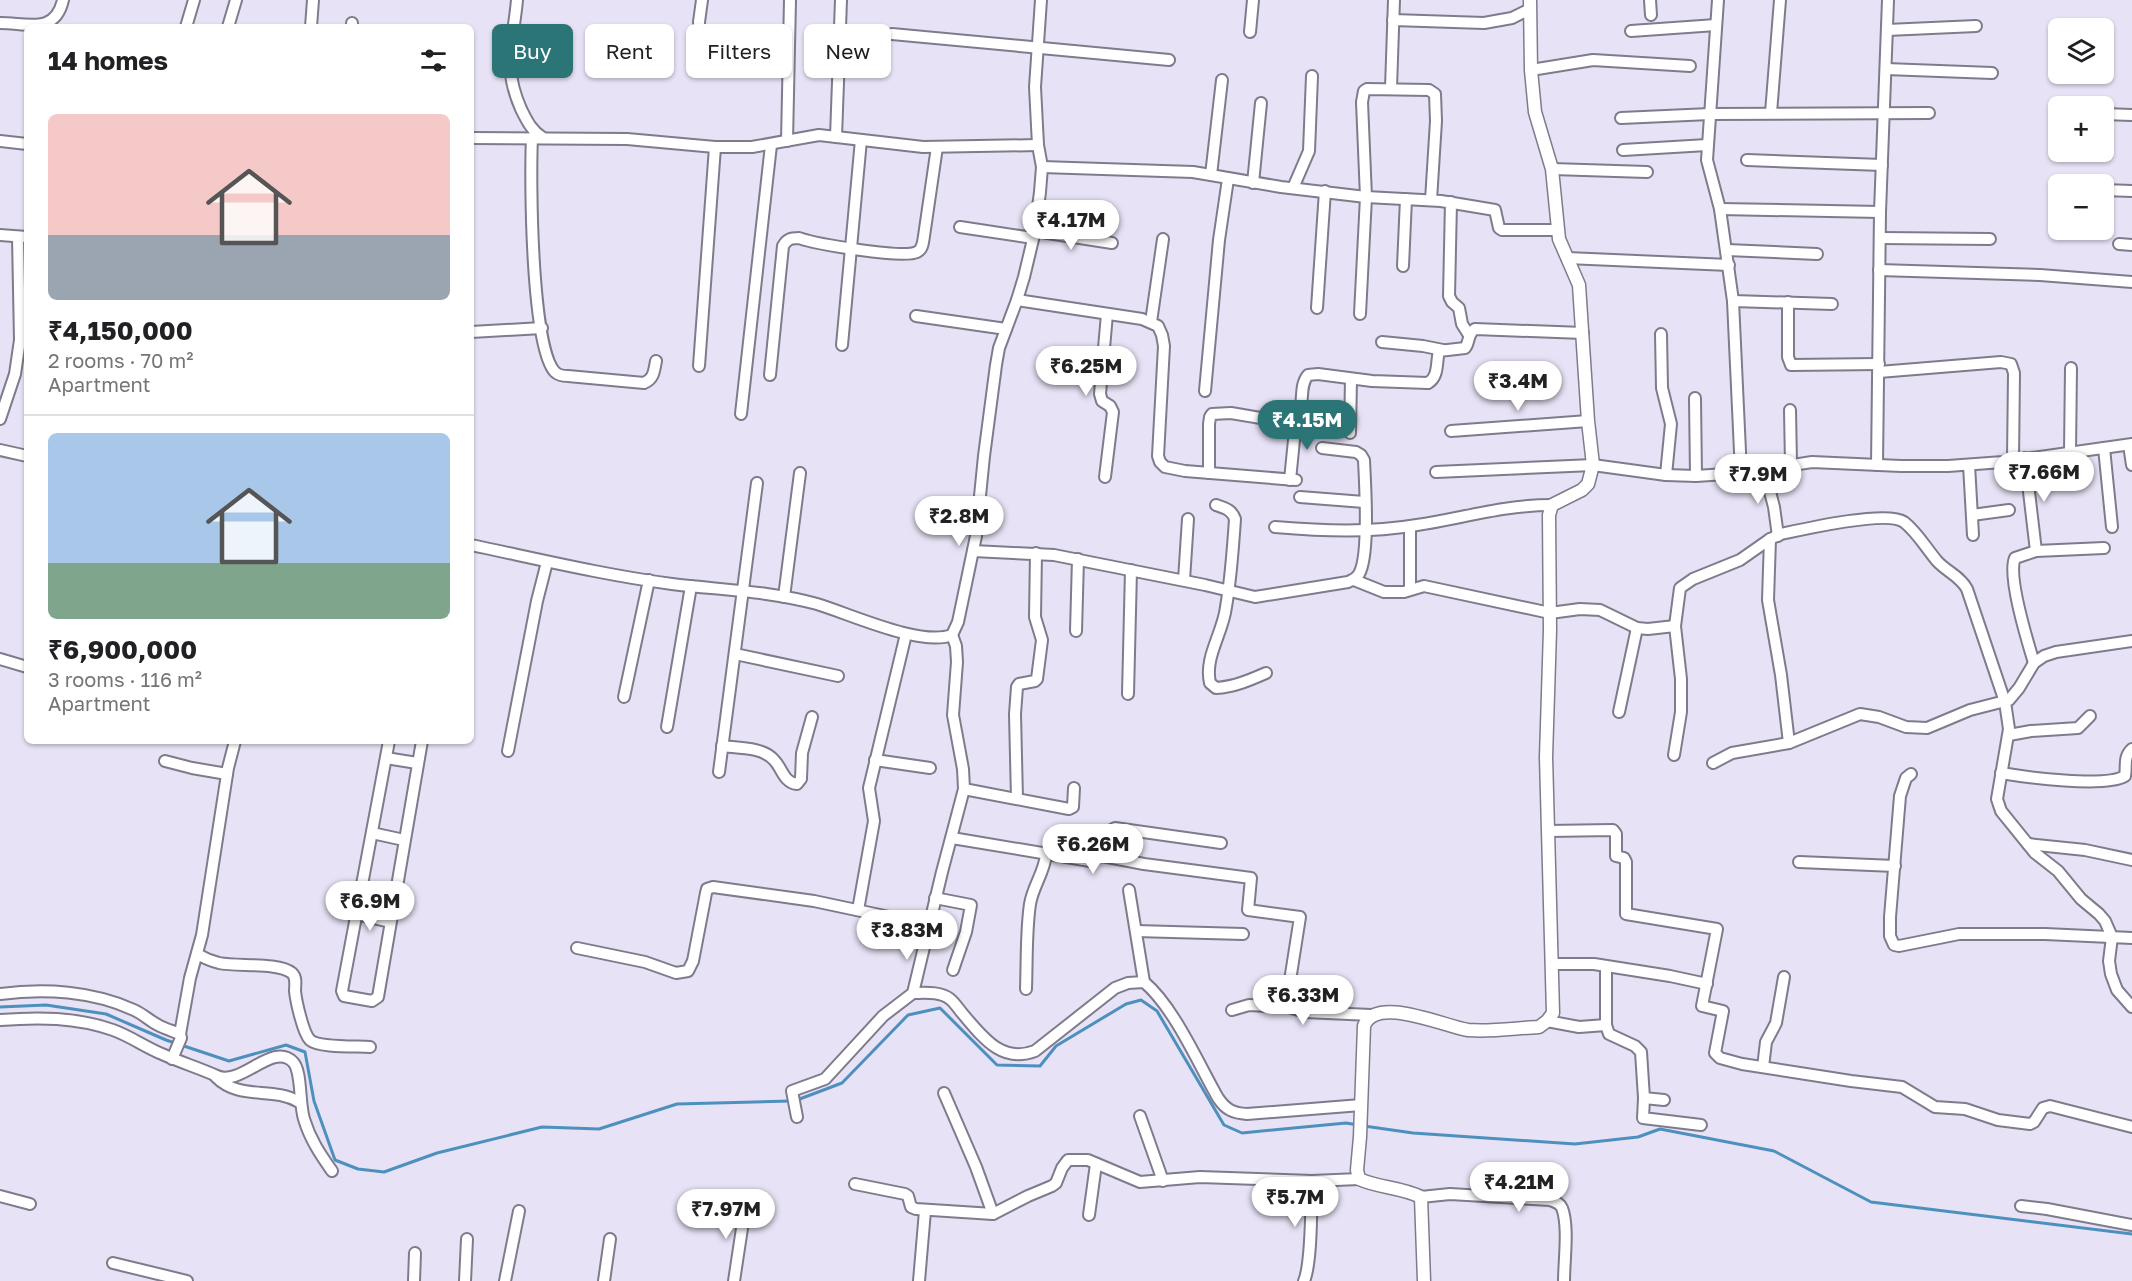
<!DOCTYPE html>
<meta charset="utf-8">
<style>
:root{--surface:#fff;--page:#f2f2f2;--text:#202124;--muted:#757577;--line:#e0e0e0;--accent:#2b7577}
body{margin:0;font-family:"Golos Text",sans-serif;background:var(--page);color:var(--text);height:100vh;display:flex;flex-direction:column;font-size:22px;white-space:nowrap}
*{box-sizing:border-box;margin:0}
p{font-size:20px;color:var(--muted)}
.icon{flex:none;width:33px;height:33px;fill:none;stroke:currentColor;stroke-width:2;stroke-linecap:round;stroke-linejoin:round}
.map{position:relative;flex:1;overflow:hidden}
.sheet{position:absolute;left:24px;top:24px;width:450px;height:720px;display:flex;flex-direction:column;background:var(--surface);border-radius:9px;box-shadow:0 2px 4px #0004}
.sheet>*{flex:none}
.hud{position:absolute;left:492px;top:24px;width:570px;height:54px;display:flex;gap:12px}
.fabs{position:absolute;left:2048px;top:18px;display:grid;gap:12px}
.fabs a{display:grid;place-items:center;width:66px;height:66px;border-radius:9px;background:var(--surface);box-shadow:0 2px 4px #0004;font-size:30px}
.price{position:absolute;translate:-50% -51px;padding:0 14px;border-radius:21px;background:#fff;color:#222;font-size:20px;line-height:39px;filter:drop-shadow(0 2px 3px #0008)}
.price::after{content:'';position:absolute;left:50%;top:36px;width:18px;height:14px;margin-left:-9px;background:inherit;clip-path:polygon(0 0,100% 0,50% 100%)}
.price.selected{background:var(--accent);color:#fff}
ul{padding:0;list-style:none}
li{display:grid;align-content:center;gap:12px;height:318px;padding:0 24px}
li+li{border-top:2px solid var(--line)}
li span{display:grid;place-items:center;height:186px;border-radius:9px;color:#555}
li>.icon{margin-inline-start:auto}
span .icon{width:108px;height:108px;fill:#fffc;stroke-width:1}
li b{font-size:26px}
h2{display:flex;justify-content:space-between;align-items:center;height:72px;padding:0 24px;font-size:26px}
.tag{padding:0 21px;border-radius:9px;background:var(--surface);box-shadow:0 2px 4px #0004;font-size:21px;line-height:54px}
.tag.selected{background:var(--accent);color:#fff}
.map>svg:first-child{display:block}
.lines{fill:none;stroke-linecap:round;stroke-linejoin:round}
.stream{stroke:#4d90bd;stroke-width:3}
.minor-casing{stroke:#7f7b8c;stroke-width:14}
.tertiary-casing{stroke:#7f7b8c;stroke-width:15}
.minor{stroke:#fff;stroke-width:10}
.tertiary{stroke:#fff;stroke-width:12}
</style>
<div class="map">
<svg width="2132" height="1281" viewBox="0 0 2132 1281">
<rect width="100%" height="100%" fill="#e7e2f5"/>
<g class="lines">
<g class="stream">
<polyline points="0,1007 46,1005 106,1014 166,1040 229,1061 286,1045 305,1052 314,1101 335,1160 358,1169 384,1172 437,1153 542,1127 599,1129 677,1104 790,1101"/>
<polyline points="797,1100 842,1083 908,1015 940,1008 997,1065 1040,1066 1056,1046 1126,1004 1141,1000 1157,1011 1224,1125 1242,1133 1346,1123 1358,1125"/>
<polyline points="1364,1126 1413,1133 1575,1144 1638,1137 1660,1129 1774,1151 1871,1202 2132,1234"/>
</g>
<defs>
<g id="minor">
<path d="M 517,0 C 513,44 502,66 521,109 C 527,121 531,130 543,138"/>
<polyline points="1650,0 1651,15"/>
<polyline points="1718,0 1707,160 1720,209 1733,301 1741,473"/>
<polyline points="1393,20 1484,23 1512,18 1530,9"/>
<path d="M 0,23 C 27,23 55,35 63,0"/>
<polyline points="186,27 194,0"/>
<polyline points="228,27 236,0"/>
<polyline points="311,27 313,0"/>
<polyline points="352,27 352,23"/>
<polyline points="1887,30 1976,26"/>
<polyline points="1631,31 1716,25"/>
<polyline points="1250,32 1253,0"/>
<polyline points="892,34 1169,60"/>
<polyline points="701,69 699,22 702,0"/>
<polyline points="1886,69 1992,73"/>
<polyline points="1531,70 1593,60 1690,66"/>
<polyline points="1391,88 1394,0"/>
<polyline points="1771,113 1780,0"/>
<polyline points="2103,114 2132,115"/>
<polyline points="1621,118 1710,114 1929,113"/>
<polyline points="836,137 841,0"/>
<polyline points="471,138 627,139 715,147 752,147 819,135 923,147 1038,145"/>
<path d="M 532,138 C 530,177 531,347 555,372 C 558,375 563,376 568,376 L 644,383 C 654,379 654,371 656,361"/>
<polyline points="0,141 27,144"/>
<polyline points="787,141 790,0"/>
<polyline points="1623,150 1707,145"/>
<polyline points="1747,160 1882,165"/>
<polyline points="1042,167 1193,172 1281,187 1366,197 1441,201 1495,210 1499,228 1502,230 1557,230"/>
<polyline points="1552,169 1647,172"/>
<polyline points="1211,175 1222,80"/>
<polyline points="1253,183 1261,103"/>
<polyline points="1293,188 1309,151 1312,76"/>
<polyline points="2103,190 2132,191"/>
<polyline points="1451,202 1449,296 1452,302 1459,308 1462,324 1469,335"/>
<polyline points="1720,209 1880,212"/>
<polyline points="960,227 1033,238"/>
<polyline points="1035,231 1112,243"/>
<polyline points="0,235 27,237"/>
<polyline points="1880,238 1990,239"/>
<polyline points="2119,244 2132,245"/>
<polyline points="1727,250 1817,254"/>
<polyline points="1567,258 1729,265"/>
<polyline points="1403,266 1406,199"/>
<polyline points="1879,270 2040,275 2132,282"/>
<polyline points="1017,300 1142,319 1158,326 1162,335 1164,346 1158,456 1160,462 1165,467 1185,471 1296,480"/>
<polyline points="1733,301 1832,304"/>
<polyline points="1788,302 1788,357 1791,365 1879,364"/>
<polyline points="1317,308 1325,191"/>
<polyline points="1360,314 1366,197 1362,102 1364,91 1367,89 1429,90 1435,94 1436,121 1431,200"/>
<polyline points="916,316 1006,329"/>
<polyline points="1151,322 1163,239"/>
<polyline points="471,332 542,328"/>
<polyline points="1661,334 1662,388 1671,424 1666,475"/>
<polyline points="1382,342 1423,346 1443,350"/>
<polyline points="842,345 861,140"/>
<polyline points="699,366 715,147"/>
<polyline points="1879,372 2001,362 2011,364 2014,373 2013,460"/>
<path d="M 770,375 L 783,246 C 787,239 791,238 799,238 C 816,244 903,259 917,252 C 923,249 923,242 924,236 L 937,147"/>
<polyline points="1205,391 1219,240 1228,179"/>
<polyline points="1695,398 1696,476"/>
<polyline points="1790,410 1791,464"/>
<polyline points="741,414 771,145"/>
<polyline points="0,419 15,374 20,340 18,237"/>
<polyline points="1451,431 1588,421"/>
<polyline points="1350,433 1351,379"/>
<polyline points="2129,445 2132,465"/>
<polyline points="2104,448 2112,527"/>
<polyline points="0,450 27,456"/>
<polyline points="2070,452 2071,368"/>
<polyline points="2025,458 2036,551"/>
<polyline points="1877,465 1880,212 1888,0"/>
<polyline points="1969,465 1973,535"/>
<polyline points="1764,469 1774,507 1778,536"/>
<polyline points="1436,472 1593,465 1666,475 1696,476 1741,473 1812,462 1901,466 1948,466 2003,462 2132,444"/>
<path d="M 1209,473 L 1209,424 L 1210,417 L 1212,414 L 1231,413 L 1290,423 C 1309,414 1296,389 1308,375 L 1318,374 L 1372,381 L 1428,383 C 1439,377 1436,362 1439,351 L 1465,348 C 1470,342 1467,334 1475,329 L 1583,333"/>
<polyline points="1105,477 1113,412 1110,406 1102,401 1100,394 1107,314"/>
<polyline points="1290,480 1296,420"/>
<polyline points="1300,497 1364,502"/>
<path d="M 1216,505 C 1225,508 1232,510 1235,519 C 1233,549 1231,578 1226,607 C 1223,633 1204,657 1210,683 L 1216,688 C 1234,687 1250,680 1266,673"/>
<polyline points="1972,515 2009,510"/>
<polyline points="1410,526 1410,589"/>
<path d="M 1275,527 C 1323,531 1370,533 1417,525 C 1464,518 1503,505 1552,505"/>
<polyline points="1770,539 1768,600 1781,675 1789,743"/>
<path d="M 471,545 C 538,559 604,575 672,584 C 721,590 770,591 817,604 C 850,614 921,647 952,635 L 958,622 L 976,536 L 984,456 L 996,365 L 999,348 L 1017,300 L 1024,277 L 1035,231 L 1040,192 L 1042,167 L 1038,145 L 1035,87 L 1041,0"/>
<path d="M 973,551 L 1054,555 L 1205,585 L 1255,597 L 1348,582 C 1352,580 1356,579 1359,574 C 1370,555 1365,484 1364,460 L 1361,455 L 1356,452 L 1322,448"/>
<polyline points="1184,580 1188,519"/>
<polyline points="1354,580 1384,592 1404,592 1424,586 1550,613 1580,609 1600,610 1637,628 1648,629 1675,626"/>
<polyline points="784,597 800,473"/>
<polyline points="1076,631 1078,559"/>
<polyline points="735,654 838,676"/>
<polyline points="0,659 27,667"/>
<path d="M 2034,663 C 2028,643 2007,576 2015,558 L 2036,551 L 2104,548"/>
<polyline points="1128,694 1131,570"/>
<polyline points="624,697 649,580"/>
<polyline points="1619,712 1637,628"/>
<polyline points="667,727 691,586"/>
<polyline points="2009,735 2031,731 2078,728 2090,716"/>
<polyline points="389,741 342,991 344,996 372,1001 378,997 422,741"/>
<path d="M 722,746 C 738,748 763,747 774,760 C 782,768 784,783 797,784 L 801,779 L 802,753 L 812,717"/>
<polyline points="508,751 537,601 547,562"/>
<path d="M 1674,755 L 1681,712 L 1681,679 L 1675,626 L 1680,588 L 1693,579 L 1740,560 L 1770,539 L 1781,534 C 1804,529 1887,510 1904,522 C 1917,532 1926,548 1937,561 C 1947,572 1960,576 1967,589 L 2005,702 L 2009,729 L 1997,799 L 2001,811 L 2035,853 L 2058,871 L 2081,899 L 2099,914 L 2105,921 L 2112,937 L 2109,961 L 2111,974 L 2117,990 L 2132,1007"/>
<polyline points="386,758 417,763"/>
<polyline points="875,760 930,768"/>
<polyline points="165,761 192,768 227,774"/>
<polyline points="1713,763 1732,753 1789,743 1860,714 1879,717 1906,727 1927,728 1970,710 2009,700 2019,688 2034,663 2044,656 2056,652 2132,641"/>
<polyline points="719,772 757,483"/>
<path d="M 2001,773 C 2025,777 2105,788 2125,776 C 2127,766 2123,757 2132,749"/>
<polyline points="1911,774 1906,778 1900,796 1890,917 1890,936 1894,945 1899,946 1959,934 2045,934 2132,938"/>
<polyline points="964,789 1069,809 1073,807 1074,788"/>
<polyline points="1017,799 1015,714 1017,687 1019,684 1035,681 1037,679 1042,640 1035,617 1036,553"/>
<polyline points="1548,831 1613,830 1616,834 1616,856 1624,858 1626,862 1626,914 1717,929 1702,1006 1723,1011 1715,1053 1720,1058 1742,1064 1851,1081 1902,1087 1935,1107 1965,1109 1998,1120 2030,1124 2034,1122 2043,1108 2050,1106 2132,1127"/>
<polyline points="372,833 404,840"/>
<path d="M 952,838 L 1090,861 C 1103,854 1100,835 1115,828 L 1221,843"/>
<polyline points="2028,844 2085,850 2132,860"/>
<polyline points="1097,855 1144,864 1251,878 1248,910 1300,917 1289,987 1289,1007"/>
<polyline points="1799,862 1895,866"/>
<polyline points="1129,890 1144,982"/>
<polyline points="935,898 971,905 966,932 953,970"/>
<polyline points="858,910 874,821 869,788 906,634"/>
<polyline points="356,914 390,922"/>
<polyline points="1136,931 1243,934"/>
<polyline points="577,948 645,962 676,973 688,971 693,961 706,893 707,889 713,887 814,901 908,921"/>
<path d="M 197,954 C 204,958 211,961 219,963 C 237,967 278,962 292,973 C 297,978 295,985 295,991 C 296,1001 303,1033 310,1040 C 319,1048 357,1046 370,1047"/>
<polyline points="1552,964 1594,964 1670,976 1707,984"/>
<polyline points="1606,966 1606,1025 1609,1034 1635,1046 1641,1052 1644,1098 1664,1100"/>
<path d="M 1026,989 C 1027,961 1026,931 1030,904 C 1033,886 1044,873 1046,855"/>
<path d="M 913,993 C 924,993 940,991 950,999 C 954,1002 958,1008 962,1013 C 982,1036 1001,1064 1035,1051 L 1115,988 L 1128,983 L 1144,982 C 1174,1007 1198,1063 1218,1098 C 1226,1110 1233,1113 1247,1114 L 1361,1105"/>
<path d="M 0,994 C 44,988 93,991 134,1010 C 143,1014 150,1021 158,1025 C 165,1029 173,1031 180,1034 L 181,1038 L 172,1059"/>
<polyline points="1232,1010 1249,1005 1289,1007 1305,1012 1371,1015"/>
<path d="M 0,1020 C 38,1017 76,1017 113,1030 C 130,1036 145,1047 162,1054 C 180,1062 199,1068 217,1076 C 241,1087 273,1041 293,1062 C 302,1071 299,1103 304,1119 C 310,1139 320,1154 332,1171"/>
<polyline points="1547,1021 1579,1027 1606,1025"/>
<polyline points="180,1034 190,978 202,935 228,768 235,741"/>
<polyline points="1763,1067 1766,1042 1776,1023 1784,977"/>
<path d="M 216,1077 C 240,1101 272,1086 299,1102"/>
<polyline points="944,1093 976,1167 993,1214"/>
<polyline points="1644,1098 1643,1118 1701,1125"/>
<polyline points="1140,1116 1163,1181"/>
<polyline points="797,1117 792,1091 825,1079 883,1016 913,993 942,872 964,789 963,769 953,715 957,662 956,646 952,635"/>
<polyline points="855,1184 905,1194 908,1196 911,1207 916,1209 993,1214 1028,1196 1052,1186 1056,1183 1062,1168 1068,1160 1088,1160 1140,1182 1200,1177 1312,1181 1359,1179"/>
<polyline points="0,1196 30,1204"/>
<path d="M 1421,1197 L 1450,1194 L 1550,1200 C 1555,1202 1560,1203 1562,1208 C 1569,1226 1564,1261 1564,1281"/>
<polyline points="2021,1206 2047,1209 2132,1225"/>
<polyline points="1089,1215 1096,1164"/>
<polyline points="113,1263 187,1281"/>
<polyline points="414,1281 415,1253"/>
<polyline points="465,1281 467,1239"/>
<polyline points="505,1281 519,1211"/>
<polyline points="604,1281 610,1239"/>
<polyline points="734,1281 746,1202"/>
<polyline points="919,1281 925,1211"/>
<path d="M 1304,1281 C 1312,1263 1311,1204 1312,1181"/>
</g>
<path id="tertiary" d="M 1424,1281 L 1421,1197 C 1401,1187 1379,1188 1359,1179 L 1357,1170 L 1360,1137 L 1364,1026 C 1375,994 1446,1027 1468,1030 C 1491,1032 1516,1028 1539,1027 L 1547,1021 L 1553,1013 L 1546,757 L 1550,630 L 1549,515 L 1552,505 L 1582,490 L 1588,484 L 1593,465 L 1588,421 L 1579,285 L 1559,239 L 1552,169 L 1535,112 L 1531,70 L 1530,0"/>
</defs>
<use href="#minor" class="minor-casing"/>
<use href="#tertiary" class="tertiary-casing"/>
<use href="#minor" class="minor"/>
<use href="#tertiary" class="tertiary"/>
</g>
</svg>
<div class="fabs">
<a><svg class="icon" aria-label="layers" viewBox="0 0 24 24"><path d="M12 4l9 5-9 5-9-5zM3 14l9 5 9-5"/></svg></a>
<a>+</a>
<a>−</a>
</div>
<b class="price" style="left:1071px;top:251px">₹4.17M</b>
<b class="price" style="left:1086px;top:397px">₹6.25M</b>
<b class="price" style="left:1518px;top:412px">₹3.4M</b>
<b class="price selected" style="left:1307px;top:451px">₹4.15M</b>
<b class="price" style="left:2044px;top:503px">₹7.66M</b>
<b class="price" style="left:1758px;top:505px">₹7.9M</b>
<b class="price" style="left:959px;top:547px">₹2.8M</b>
<b class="price" style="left:1093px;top:875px">₹6.26M</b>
<b class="price" style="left:370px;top:932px">₹6.9M</b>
<b class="price" style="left:907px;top:961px">₹3.83M</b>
<b class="price" style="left:1303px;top:1026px">₹6.33M</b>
<b class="price" style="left:1519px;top:1213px">₹4.21M</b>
<b class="price" style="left:1295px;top:1228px">₹5.7M</b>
<b class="price" style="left:726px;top:1240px">₹7.97M</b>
<div class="hud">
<a class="tag selected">Buy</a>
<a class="tag">Rent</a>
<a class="tag">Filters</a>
<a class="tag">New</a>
</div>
<section class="sheet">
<h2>14 homes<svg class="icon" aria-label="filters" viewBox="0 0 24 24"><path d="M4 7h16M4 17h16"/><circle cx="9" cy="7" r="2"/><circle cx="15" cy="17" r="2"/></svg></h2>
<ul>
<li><span style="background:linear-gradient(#f6c9c9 65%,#9aa5b1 0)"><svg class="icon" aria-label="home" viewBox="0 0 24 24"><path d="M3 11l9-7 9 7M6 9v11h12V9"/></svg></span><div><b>₹4,150,000</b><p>2 rooms · 70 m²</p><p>Apartment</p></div></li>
<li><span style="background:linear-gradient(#a9c7e8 70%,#7fa58c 0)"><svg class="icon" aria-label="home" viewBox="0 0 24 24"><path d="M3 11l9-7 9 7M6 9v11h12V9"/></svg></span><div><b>₹6,900,000</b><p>3 rooms · 116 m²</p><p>Apartment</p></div></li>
</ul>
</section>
</div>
